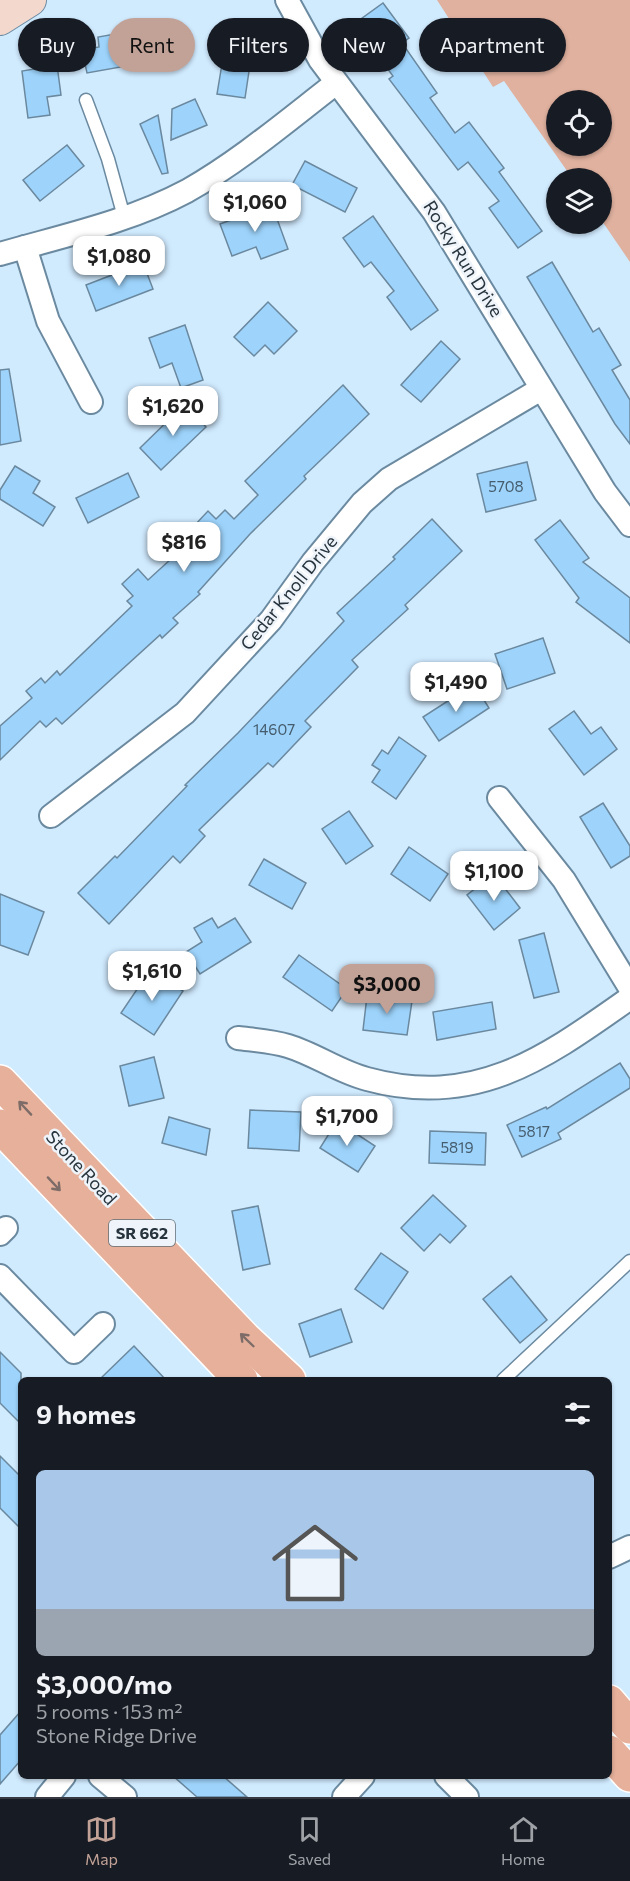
<!DOCTYPE html>
<meta charset="utf-8">
<style>
:root{--surface:#171b24;--page:#20242c;--text:#f1f3f6;--muted:#9ea1a6;--line:#363941;--accent:#c2a297}
body{margin:0;font-family:Commissioner,sans-serif;background:var(--page);color:var(--text);height:100vh;display:flex;flex-direction:column;font-size:22px;white-space:nowrap}
*{box-sizing:border-box;margin:0}
p{font-size:20px;color:var(--muted)}
.icon{flex:none;width:33px;height:33px;fill:none;stroke:currentColor;stroke-width:2;stroke-linecap:round;stroke-linejoin:round}
.map{position:relative;flex:1;overflow:hidden}
.details{position:absolute;left:18px;top:1377px;width:594px;height:402px;display:flex;flex-direction:column;background:var(--surface);border-radius:9px;box-shadow:0 2px 4px #0004}
.details>*{flex:none}
.hud{position:absolute;left:18px;top:18px;width:594px;height:54px;display:flex;gap:12px}
.tools{position:absolute;left:546px;top:90px;display:grid;gap:12px}
.tools a{display:grid;place-items:center;width:66px;height:66px;border-radius:50%;background:var(--surface);box-shadow:0 2px 4px #0004;font-size:30px}
.price{position:absolute;translate:-50% -51px;padding:0 14px;border-radius:12px;background:#fff;color:#222;font-size:20px;line-height:39px;filter:drop-shadow(0 2px 3px #0008)}
.price::after{content:'';position:absolute;left:50%;top:36px;width:18px;height:14px;margin-left:-9px;background:inherit;clip-path:polygon(0 0,100% 0,50% 100%)}
.price.current{background:var(--accent);color:#111}
ul{padding:0;list-style:none}
li{display:grid;align-content:center;gap:12px;height:318px;padding:0 18px}
li span{display:grid;place-items:center;height:186px;border-radius:9px;color:#555}
li>.icon{margin-inline-start:auto}
span .icon{width:108px;height:108px;fill:#fffc;stroke-width:1}
li b{font-size:26px}
h2{display:flex;justify-content:space-between;align-items:center;height:72px;padding:0 18px;font-size:26px}
.tag{padding:0 21px;border-radius:27px;background:var(--surface);box-shadow:0 2px 4px #0004;font-size:21px;line-height:54px}
.tag.current{background:var(--accent);color:#111}
.dock{display:flex;justify-content:space-around;align-items:center;height:84px;border-top:2px solid var(--line);background:var(--surface);font-size:16px;color:var(--muted)}
.dock a{display:grid;justify-items:center;gap:3px}
.dock .current{color:var(--accent)}
.map>svg:first-child{display:block}
.green{fill:#e0b19f;fill-rule:evenodd}
.building{fill:#9ed4fc;stroke:#6a889e;stroke-width:1.5}
.lines{fill:none;stroke-linecap:round;stroke-linejoin:round}
.lane-casing{stroke:#6b8aa0;stroke-width:15}
.street-casing{stroke:#6b8aa0;stroke-width:26}
.secondary-casing{stroke:#6b8aa0;stroke-width:34}
.primary-casing{stroke:#fff;stroke-width:36}
.lane{stroke:#fff;stroke-width:12}
.street{stroke:#fff;stroke-width:22}
.secondary{stroke:#f3d8cd;stroke-width:32}
.primary{stroke:#e6b09b;stroke-width:33}
.oneway{stroke:#7d6c67}
.labels{text-anchor:middle;stroke-width:5;stroke-linejoin:round;paint-order:stroke}
.number-label{font-size:15px;fill:#455c6d}
.shield{fill:#eef4f9;stroke:#636e75;stroke-width:1.5}
.shield-label{font-size:16px;font-weight:bold;fill:#27343d}
.street-label{font-size:18px;fill:#27343d;stroke:#eef4f9}
</style>
<div class="map">
<svg width="630" height="1797" viewBox="0 0 630 1797">
<rect width="100%" height="100%" fill="#d0eafe"/>
<path class="green" d="M 437,0 L 630,0 L 630,262 L 602,221 L 602,178 L 572,178 L 504,81 L 493,87 ZM 556,100 L 602,100 L 602,146 L 556,146 Z"/>
<g class="building">
<polygon points="383,3 409,38 402,43 437,93 430,98 455,133 469,122 504,168 499,172 542,231 518,248 489,208 499,201 468,162 458,170 389,79 393,76 354,24"/>
<polygon points="143,29 149,62 87,73 82,50 99,47 98,37"/>
<polygon points="227,34 254,38 245,98 217,94"/>
<polygon points="57,65 61,95 47,97 50,115 28,118 22,71"/>
<polygon points="195,99 207,125 171,140 172,109"/>
<polygon points="158,115 168,173 162,174 140,124"/>
<polygon points="67,145 84,166 40,201 23,180"/>
<polygon points="305,161 357,188 345,212 292,185"/>
<polygon points="272,205 288,249 261,259 256,247 232,256 220,224"/>
<polygon points="373,216 438,310 411,330 387,297 394,291 371,262 364,267 343,238"/>
<polygon points="552,262 593,332 599,328 621,365 612,370 630,400 630,444 615,424 527,277"/>
<polygon points="143,263 153,289 96,311 86,285"/>
<polygon points="268,302 297,331 274,354 265,345 254,356 234,337"/>
<polygon points="185,325 203,380 181,388 172,363 160,368 149,338"/>
<polygon points="441,341 460,359 421,402 401,385"/>
<polygon points="9,369 21,441 0,445 0,370"/>
<polygon points="343,385 369,414 304,476 306,479 250,534 198,592 200,594 173,618 178,623 162,638 160,635 62,724 56,718 46,727 40,721 0,760 0,726 32,698 26,691 41,678 45,683 57,671 60,675 132,606 127,601 133,596 122,584 138,569 148,580 184,547 179,542 208,511 216,519 225,510 234,519 258,495 245,481"/>
<polygon points="185,404 206,427 161,470 140,448"/>
<polygon points="527,462 536,500 486,512 477,474"/>
<polygon points="15,466 40,481 33,493 55,507 43,526 0,499 0,490"/>
<polygon points="128,473 139,497 88,523 76,498"/>
<polygon points="432,519 462,551 405,605 408,609 352,660 358,667 305,721 311,727 273,767 268,763 199,830 205,836 180,863 173,856 109,924 78,893 115,856 117,858 187,786 185,785 238,733 344,621 337,613 395,559 393,557"/>
<polygon points="560,520 589,558 583,562 630,598 630,643 576,602 579,598 535,540"/>
<polygon points="543,638 555,673 507,689 495,654"/>
<polygon points="474,684 489,708 439,741 423,717"/>
<polygon points="574,711 591,734 601,727 617,749 584,775 549,729"/>
<polygon points="399,737 426,756 396,799 372,782 380,770 372,765 382,750 388,754"/>
<polygon points="603,803 630,846 630,856 611,868 580,817"/>
<polygon points="349,811 373,846 346,864 322,829"/>
<polygon points="409,847 448,874 430,901 391,874"/>
<polygon points="264,859 306,883 292,909 249,885"/>
<polygon points="494,874 520,908 494,930 467,895"/>
<polygon points="0,894 44,912 28,955 0,945"/>
<polygon points="212,918 218,928 235,918 251,942 200,974 186,952 202,942 194,928"/>
<polygon points="544,933 559,992 534,998 519,940"/>
<polygon points="299,955 347,989 332,1011 283,977"/>
<polygon points="150,970 183,991 154,1035 121,1013"/>
<polygon points="367,996 412,1001 407,1035 363,1030"/>
<polygon points="492,1002 496,1029 437,1040 433,1012"/>
<polygon points="154,1057 164,1098 129,1106 120,1066"/>
<polygon points="620,1063 630,1079 630,1088 558,1133 561,1139 522,1157 507,1125 546,1107 547,1109"/>
<polygon points="250,1110 301,1112 299,1151 248,1148"/>
<polygon points="169,1117 210,1129 206,1155 162,1143"/>
<polygon points="337,1121 375,1146 358,1172 320,1148"/>
<polygon points="430,1131 486,1133 485,1165 429,1163"/>
<polygon points="433,1195 466,1226 450,1243 440,1234 424,1251 401,1228"/>
<polygon points="258,1206 270,1264 243,1270 232,1211"/>
<polygon points="381,1253 408,1272 383,1309 355,1289"/>
<polygon points="511,1276 547,1320 520,1343 483,1299"/>
<polygon points="341,1309 352,1342 310,1357 299,1324"/>
<polygon points="134,1346 166,1380 99,1380"/>
<polygon points="0,1352 21,1373 21,1424 0,1403"/>
<polygon points="0,1456 21,1477 21,1529 0,1508"/>
<polygon points="21,1711 21,1760 0,1784 0,1735"/>
<polygon points="173,1776 223,1776 247,1797 197,1797"/>
</g>
<g class="lines">
<defs>
<g id="lane">
<polyline points="86,100 108,159 124,217"/>
<polyline points="503,1380 630,1261"/>
</g>
<g id="street">
<polyline points="287,0 320,60 434,212 605,492 630,525"/>
<polyline points="25,247 48,321 91,402"/>
<path d="M 0,254 C 62,236 129,222 187,191 C 240,161 288,120 336,83"/>
<polyline points="499,798 564,880 630,988"/>
<polyline points="51,816 185,713 271,620 313,562 362,503 389,479 541,389"/>
<path d="M 238,1038 C 254,1040 272,1041 288,1046 C 315,1054 339,1072 367,1079 C 477,1109 546,1057 630,998"/>
<polyline points="0,1234 6,1228"/>
<polyline points="0,1276 74,1352 103,1324"/>
<polyline points="609,1557 630,1547"/>
<polyline points="100,1776 125,1797"/>
<polyline points="446,1776 467,1797"/>
<polyline points="47,1797 64,1776"/>
<polyline points="344,1797 363,1776"/>
</g>
<polyline id="secondary" points="0,19 30,0"/>
<g id="primary">
<polyline points="0,1082 244,1338 289,1380"/>
<polyline points="0,1126 241,1380"/>
<polyline points="609,1702 630,1727"/>
<polyline points="609,1752 630,1775"/>
</g>
</defs>
<use href="#lane" class="lane-casing"/>
<use href="#street" class="street-casing"/>
<use href="#secondary" class="secondary-casing"/>
<use href="#primary" class="primary-casing"/>
<use href="#lane" class="lane"/>
<use href="#street" class="street"/>
<use href="#secondary" class="secondary"/>
<use href="#primary" class="primary"/>
</g>
<defs><path id="oneway-shaft" d="M-6 0H5M1.5-3L5.5 0L1.5 3" fill="none" stroke-width="1.6" stroke-linecap="round" stroke-linejoin="round" transform="scale(1.5)"/></defs>
<g class="oneway">
<use href="#oneway-shaft" transform="translate(25 1108) rotate(-133)"/>
<use href="#oneway-shaft" transform="translate(54 1184) rotate(47)"/>
<use href="#oneway-shaft" transform="translate(247 1340) rotate(-136)"/>
</g>
<g class="labels">
<g class="number-label">
<text x="506" y="492">5708</text>
<text x="274" y="735">14607</text>
<text x="534" y="1137">5817</text>
<text x="457" y="1153">5819</text>
</g>
<rect class="shield" x="109" y="1220" width="66" height="26" rx="4.5"/>
<g class="shield-label">
<text x="142" y="1239">SR 662</text>
</g>
<g class="street-label">
<text transform="translate(463 259) rotate(58)" y="6">Rocky Run Drive</text>
<text transform="translate(289 593) rotate(-51)" y="6">Cedar Knoll Drive</text>
<text transform="translate(81 1168) rotate(47)" y="6">Stone Road</text>
</g>
</g>
</svg>
<div class="tools">
<a><svg class="icon" aria-label="locate" viewBox="0 0 24 24"><circle cx="12" cy="12" r="6"/><path d="M12 2v4M12 18v4M2 12h4M18 12h4"/></svg></a>
<a><svg class="icon" aria-label="layers" viewBox="0 0 24 24"><path d="M12 4l9 5-9 5-9-5zM3 14l9 5 9-5"/></svg></a>
</div>
<b class="price" style="left:255px;top:233px">$1,060</b>
<b class="price" style="left:119px;top:287px">$1,080</b>
<b class="price" style="left:173px;top:437px">$1,620</b>
<b class="price" style="left:184px;top:573px">$816</b>
<b class="price" style="left:456px;top:713px">$1,490</b>
<b class="price" style="left:494px;top:902px">$1,100</b>
<b class="price" style="left:152px;top:1002px">$1,610</b>
<b class="price current" style="left:387px;top:1015px">$3,000</b>
<b class="price" style="left:347px;top:1147px">$1,700</b>
<div class="hud">
<a class="tag">Buy</a>
<a class="tag current">Rent</a>
<a class="tag">Filters</a>
<a class="tag">New</a>
<a class="tag">Apartment</a>
</div>
<section class="details">
<h2>9 homes<svg class="icon" aria-label="filters" viewBox="0 0 24 24"><path d="M4 7h16M4 17h16"/><circle cx="9" cy="7" r="2"/><circle cx="15" cy="17" r="2"/></svg></h2>
<ul>
<li><span style="background:linear-gradient(#a9c7e8 75%,#9aa5b1 0)"><svg class="icon" aria-label="home" viewBox="0 0 24 24"><path d="M3 11l9-7 9 7M6 9v11h12V9"/></svg></span><div><b>$3,000/mo</b><p>5 rooms · 153 m²</p><p>Stone Ridge Drive</p></div></li>
</ul>
</section>
</div>
<nav class="dock">
<a class="current"><svg class="icon" aria-label="map" viewBox="0 0 24 24"><path d="M3 6l6-2 6 2 6-2v14l-6 2-6-2-6 2zM9 4v14M15 6v14"/></svg>Map</a>
<a><svg class="icon" aria-label="saved" viewBox="0 0 24 24"><path d="M7 4h10v16l-5-4-5 4z"/></svg>Saved</a>
<a><svg class="icon" aria-label="home" viewBox="0 0 24 24"><path d="M3 11l9-7 9 7M6 9v11h12V9"/></svg>Home</a>
</nav>
